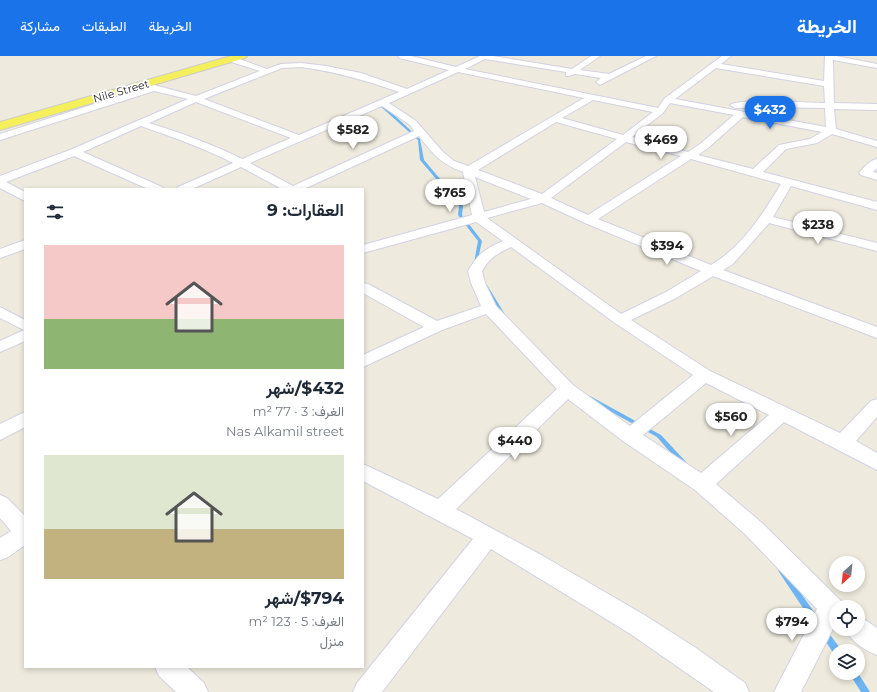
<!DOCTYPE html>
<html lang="ar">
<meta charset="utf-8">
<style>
:root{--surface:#fff;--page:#f2f2f3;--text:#1f2937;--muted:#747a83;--accent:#1a73e8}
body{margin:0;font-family:Montserrat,Vazirmatn,sans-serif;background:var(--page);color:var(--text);direction:rtl;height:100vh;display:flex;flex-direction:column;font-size:15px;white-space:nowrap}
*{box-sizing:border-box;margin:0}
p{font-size:13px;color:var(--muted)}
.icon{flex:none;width:22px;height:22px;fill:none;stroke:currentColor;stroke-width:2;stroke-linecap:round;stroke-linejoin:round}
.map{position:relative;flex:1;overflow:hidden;direction:ltr}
.drawer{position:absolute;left:24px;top:132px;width:340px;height:480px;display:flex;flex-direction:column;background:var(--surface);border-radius:0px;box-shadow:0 2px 6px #0003;direction:rtl}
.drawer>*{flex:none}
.needle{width:26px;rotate:207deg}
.controls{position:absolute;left:829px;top:500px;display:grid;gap:8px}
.controls a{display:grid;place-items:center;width:36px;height:36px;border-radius:50%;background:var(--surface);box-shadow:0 2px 6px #0003;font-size:20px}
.price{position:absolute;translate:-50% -34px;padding:0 9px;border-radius:14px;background:#fff;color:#222;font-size:13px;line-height:26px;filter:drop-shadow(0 1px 2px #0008)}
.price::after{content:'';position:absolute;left:50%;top:24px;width:12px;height:9px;margin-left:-6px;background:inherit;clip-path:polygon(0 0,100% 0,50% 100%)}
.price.current{background:var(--accent);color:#fff}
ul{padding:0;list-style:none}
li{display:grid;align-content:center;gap:8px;height:212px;padding:0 20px}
li span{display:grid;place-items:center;height:124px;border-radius:0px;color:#555}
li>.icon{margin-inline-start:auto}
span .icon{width:72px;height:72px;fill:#fffc;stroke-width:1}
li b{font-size:17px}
h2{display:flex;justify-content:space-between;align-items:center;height:48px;padding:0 20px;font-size:17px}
header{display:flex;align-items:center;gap:24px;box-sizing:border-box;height:56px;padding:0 20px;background:var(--accent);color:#fff}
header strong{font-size:19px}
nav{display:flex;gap:22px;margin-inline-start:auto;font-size:14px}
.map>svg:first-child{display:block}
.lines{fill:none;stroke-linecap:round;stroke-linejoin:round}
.stream{fill:#6db5f2;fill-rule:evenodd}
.street-casing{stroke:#d2d2e4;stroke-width:2}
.primary-casing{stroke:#ccc;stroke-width:2}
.street{fill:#fff;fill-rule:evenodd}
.primary{fill:#f5ef5b;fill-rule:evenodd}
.labels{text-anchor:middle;stroke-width:3.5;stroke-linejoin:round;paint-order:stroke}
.far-street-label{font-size:11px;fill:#2b2b2b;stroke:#fff}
</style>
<header>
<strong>الخريطة</strong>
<nav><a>الخريطة</a><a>الطبقات</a><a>مشاركة</a></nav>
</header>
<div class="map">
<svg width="877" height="636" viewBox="0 0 877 636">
<rect width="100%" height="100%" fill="#eeeadd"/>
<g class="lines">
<g class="stream">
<polygon points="379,47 381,47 420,83 424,104 463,150 462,159 482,185 477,208 476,208 474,207 478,185 458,159 459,150 420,104 418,84 379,49"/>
<polygon points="484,228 485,228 487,229 506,260 506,261 502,261 502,260 483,229"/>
<polygon points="590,340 661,379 687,407 688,409 687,411 683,411 657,381 588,343 587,342"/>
<polygon points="781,511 783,512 819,563 820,565 819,567 816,568 813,567 779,516 778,514 779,512"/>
<polygon points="825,574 828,576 840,592 841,595 836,595 836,598 834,598 822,580 821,578 822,576"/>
<polygon points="849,617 858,617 870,636 861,636"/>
</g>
<defs>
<g id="street">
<path d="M 398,0 L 411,0 L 456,11 L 480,0 L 493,0 L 572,13 L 591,0 L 600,0 L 580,14 L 609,18 L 646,0 L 656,0 L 600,29 L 596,26 L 601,22 L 575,18 L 569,20 L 566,20 L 566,16 L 485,3 L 465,13 L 658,52 L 665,42 L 722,0 L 731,0 L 721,8 L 824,25 L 825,0 L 836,0 L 877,8 L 877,12 L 833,4 L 834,47 L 877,48 L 877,54 L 834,53 L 836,73 L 877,85 L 877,91 L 832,78 L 817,87 L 786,93 L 763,116 L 877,146 L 877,154 L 791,130 L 773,161 L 877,187 L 877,195 L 769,167 L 733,208 L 723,214 L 877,271 L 877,282 L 713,220 L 676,242 L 631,264 L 710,315 L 840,377 L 871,345 L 877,343 L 877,361 L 856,385 L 877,397 L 877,414 L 784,366 L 716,428 L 762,467 L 844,548 L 846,551 L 836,551 L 836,567 L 801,636 L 774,636 L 817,553 L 746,479 L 695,434 L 623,385 L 568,343 L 456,453 L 543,500 L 646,560 L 696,592 L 745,627 L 749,636 L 714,636 L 629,577 L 491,493 L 382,636 L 353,636 L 357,627 L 473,483 L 363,425 L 363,408 L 438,443 L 557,333 L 486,258 L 442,274 L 363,311 L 363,299 L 424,271 L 363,237 L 363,227 L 368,228 L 437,265 L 481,250 L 471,227 L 468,215 C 478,198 485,193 503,185 L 476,166 L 363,197 L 363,189 L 472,159 L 463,116 C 440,107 434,99 419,80 L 304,133 L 282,133 L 241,111 L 192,133 L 176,133 L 178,131 L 233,107 C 204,92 172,81 141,70 L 83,96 L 162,131 L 164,133 L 148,133 L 74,100 L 6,126 L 25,136 L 25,145 L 0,132 L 0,120 L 70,94 L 188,43 L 154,35 L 0,84 L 0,78 L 154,29 L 196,40 L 260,15 L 228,5 L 228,1 L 234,1 L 267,13 L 281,8 L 301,7 L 326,10 L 361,17 L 407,33 L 449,14 L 399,2 ZM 301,11 C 337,16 365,24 399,36 L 299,79 L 204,43 L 282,12 ZM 716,12 L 824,30 L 825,47 C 810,47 738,42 730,49 L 735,52 L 764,51 L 825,52 L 826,71 L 675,43 ZM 458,16 L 584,42 L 468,110 L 454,105 L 443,96 L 416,65 L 389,47 ZM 593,44 L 653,56 L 623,79 L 562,62 ZM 196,46 L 291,82 L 242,103 C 212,88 181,77 149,67 ZM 670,47 L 734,59 L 700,88 L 688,96 L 632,81 L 663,57 ZM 382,50 L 410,69 L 414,75 L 293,130 L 250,107 ZM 743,61 L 822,76 L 810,83 L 779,89 L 753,113 L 698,99 L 708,92 ZM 556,66 L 617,83 L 542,138 L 478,114 ZM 626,86 L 681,100 L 588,159 L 551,142 ZM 691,103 L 781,128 C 763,158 742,191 711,209 L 598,163 ZM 475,121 L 531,143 L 484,156 ZM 542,147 L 585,167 L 701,215 L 666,236 L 621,258 L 487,162 ZM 511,191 L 615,267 L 693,319 L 630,370 L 573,329 L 496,250 L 485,227 L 482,215 C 489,202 498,197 511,191 ZM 706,327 L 769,359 L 701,417 L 643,379 Z"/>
<path d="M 877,103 L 877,112 L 873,116 L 877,117 L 877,124 L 861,119 L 859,117 C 863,112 870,104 877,103 Z"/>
<polygon points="25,184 25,193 0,202 0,193"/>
<polygon points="0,251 25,264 25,285 0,296 0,285 24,274 0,262"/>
<polygon points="25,356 25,371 0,384 0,368"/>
<polygon points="0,439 7,442 25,460 25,489 8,501 0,504 0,482 11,475 0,462"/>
<path d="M 858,561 L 867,565 L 877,572 L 877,599 C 864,594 851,586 846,573 L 858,573 Z"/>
<polygon points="155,611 187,611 204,627 208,636 176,636 159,620"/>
</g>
<polygon id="primary" points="231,0 247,0 245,2 0,74 0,66"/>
</defs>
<use href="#street" class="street-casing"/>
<use href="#primary" class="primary-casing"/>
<use href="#street" class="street"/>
<use href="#primary" class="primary"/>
</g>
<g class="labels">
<g class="far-street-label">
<text transform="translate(121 35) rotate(-16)" y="4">Nile Street</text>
</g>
</g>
</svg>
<div class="controls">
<a><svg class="needle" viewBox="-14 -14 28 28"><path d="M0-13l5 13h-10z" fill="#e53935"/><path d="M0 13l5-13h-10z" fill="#747a83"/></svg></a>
<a><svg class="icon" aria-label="locate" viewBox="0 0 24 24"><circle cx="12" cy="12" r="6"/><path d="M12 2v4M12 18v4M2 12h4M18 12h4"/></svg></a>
<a><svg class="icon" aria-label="layers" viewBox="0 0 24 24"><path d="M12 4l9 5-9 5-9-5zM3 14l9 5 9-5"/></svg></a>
</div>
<b class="price current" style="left:770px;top:74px">$432</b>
<b class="price" style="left:353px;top:94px">$582</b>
<b class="price" style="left:661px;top:104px">$469</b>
<b class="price" style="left:450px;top:157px">$765</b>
<b class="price" style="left:818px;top:189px">$238</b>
<b class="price" style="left:667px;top:210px">$394</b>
<b class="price" style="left:731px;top:381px">$560</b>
<b class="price" style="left:515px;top:405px">$440</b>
<b class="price" style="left:792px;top:586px">$794</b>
<section class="drawer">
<h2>العقارات: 9<svg class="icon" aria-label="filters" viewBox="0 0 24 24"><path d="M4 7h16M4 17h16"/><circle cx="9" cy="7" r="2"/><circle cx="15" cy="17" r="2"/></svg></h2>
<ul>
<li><span style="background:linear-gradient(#f6c9c9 60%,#8fb573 0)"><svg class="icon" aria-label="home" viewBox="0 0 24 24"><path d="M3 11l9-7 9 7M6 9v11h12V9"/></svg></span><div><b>$432/شهر</b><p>الغرف: 3 · 77 m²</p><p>Nas Alkamil street</p></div></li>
<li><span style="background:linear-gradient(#dfe7d0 60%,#c2b280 0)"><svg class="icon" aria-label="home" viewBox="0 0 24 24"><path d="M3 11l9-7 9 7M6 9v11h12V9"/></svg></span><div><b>$794/شهر</b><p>الغرف: 5 · 123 m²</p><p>منزل</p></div></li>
</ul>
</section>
</div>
